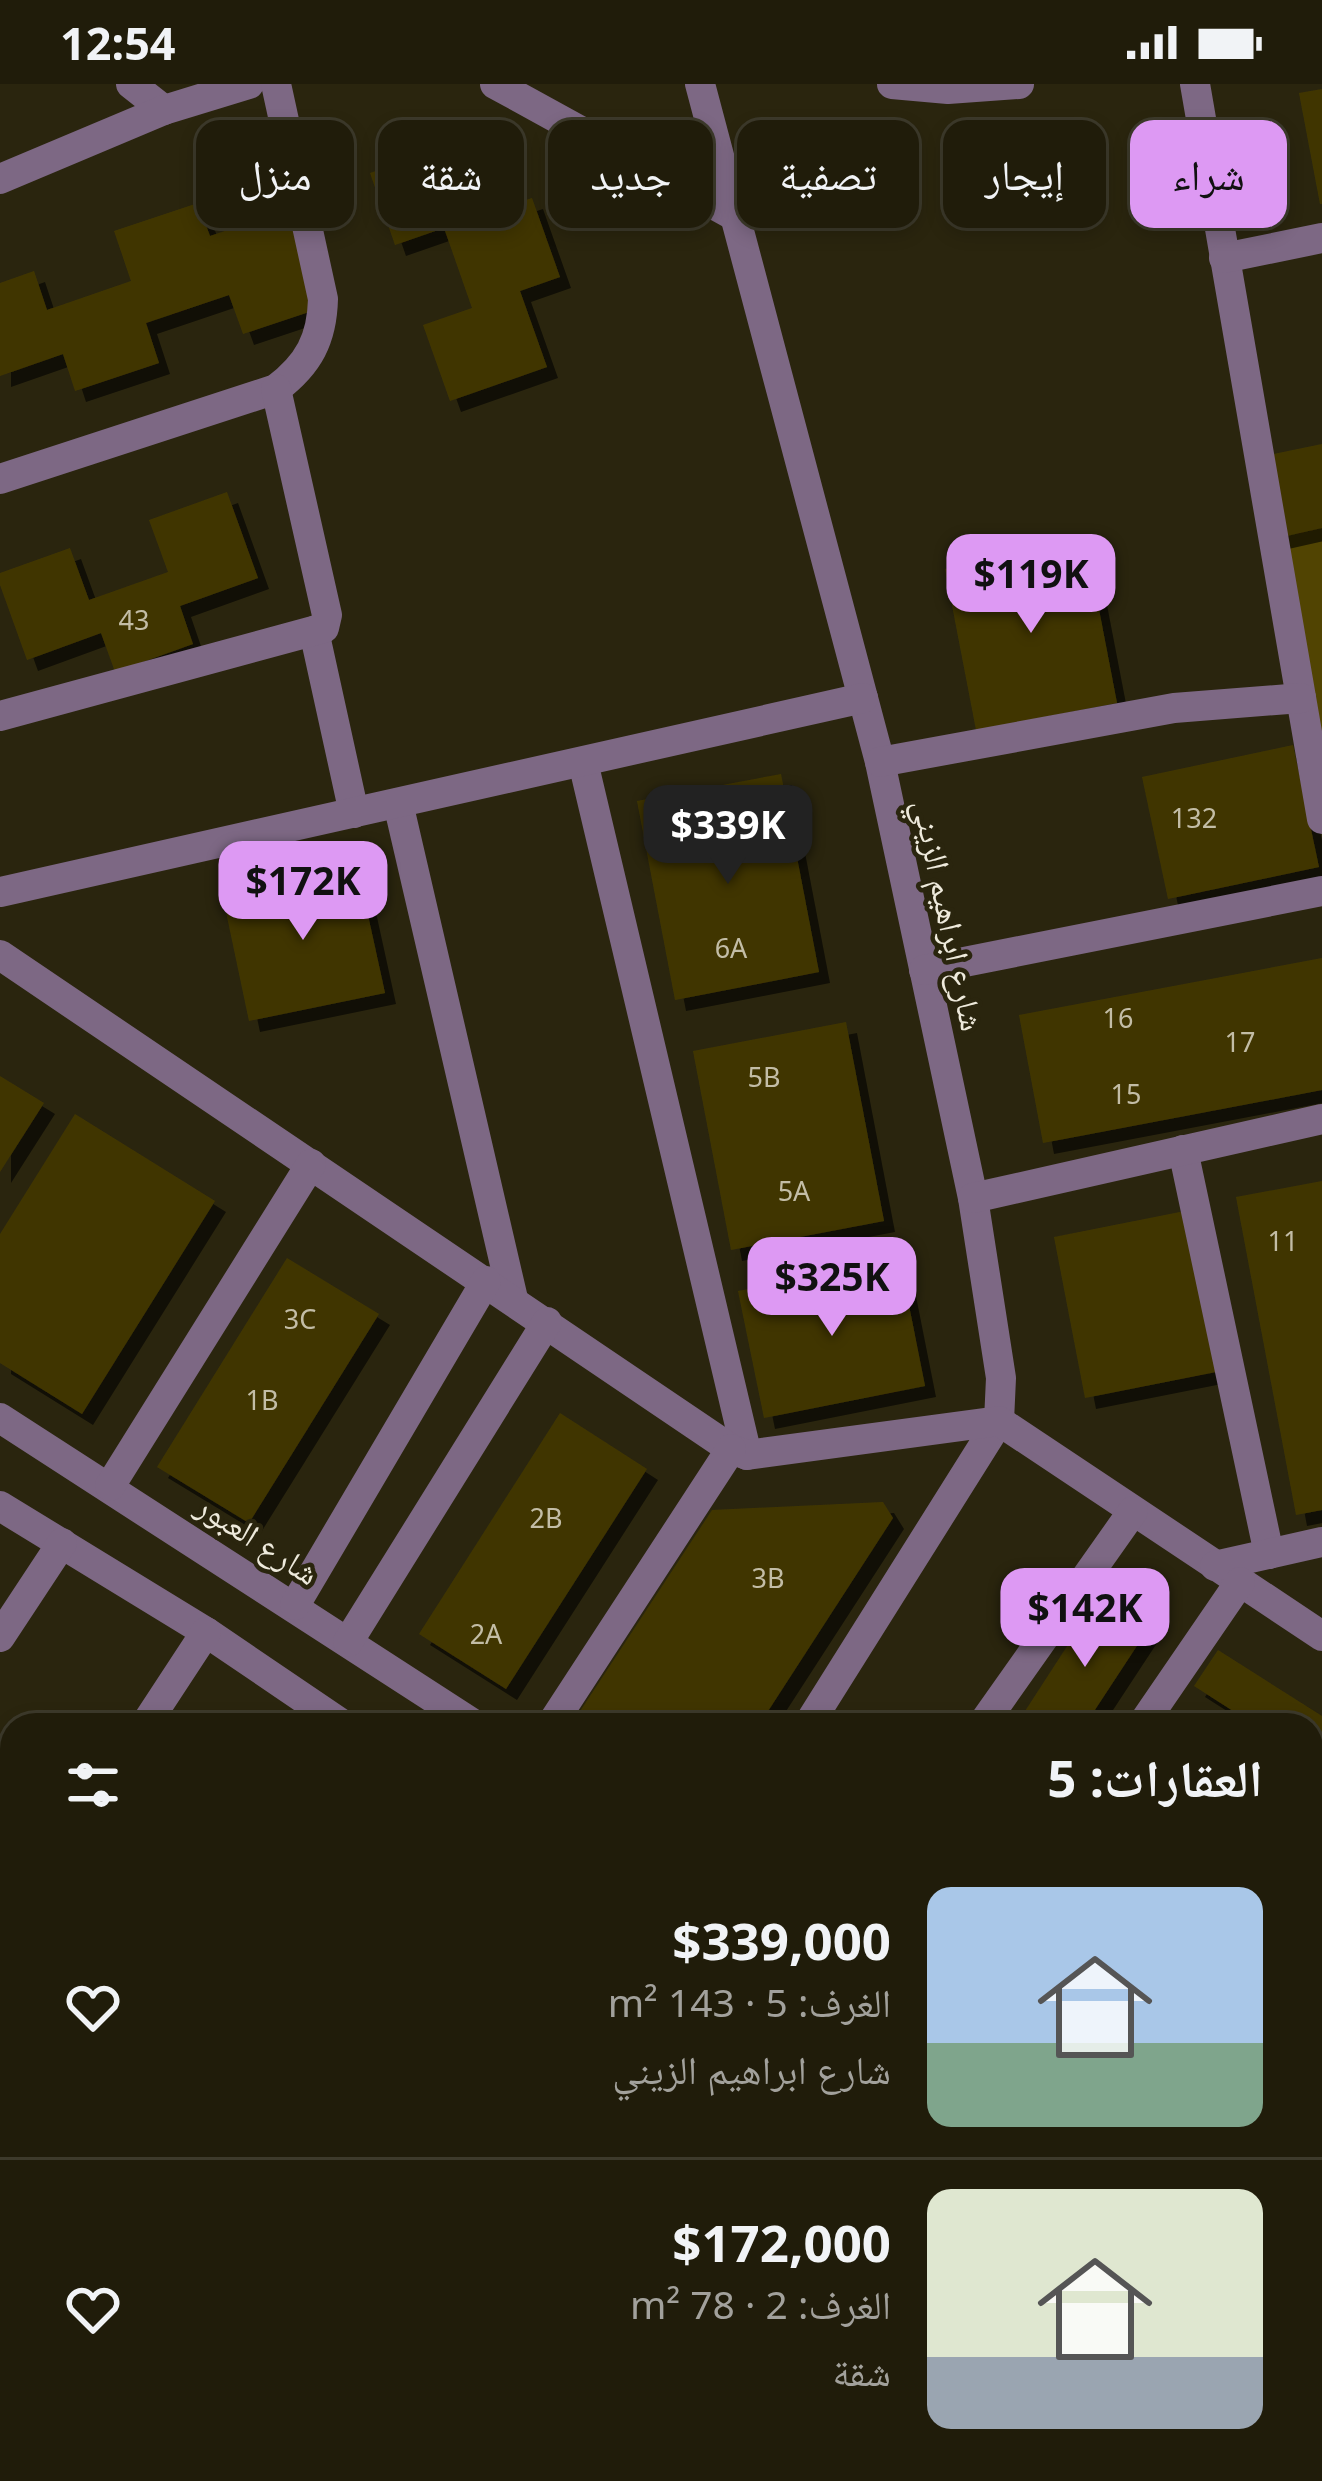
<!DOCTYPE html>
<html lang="ar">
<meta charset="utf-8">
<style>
:root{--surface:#201c0a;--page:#2d2918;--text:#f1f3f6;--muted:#a2a19c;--line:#3d3a2b;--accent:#dd99f3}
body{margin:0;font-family:"Noto Sans","Noto Naskh Arabic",sans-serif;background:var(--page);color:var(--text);direction:rtl;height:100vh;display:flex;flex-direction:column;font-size:45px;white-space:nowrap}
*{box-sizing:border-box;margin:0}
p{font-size:39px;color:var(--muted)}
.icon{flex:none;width:66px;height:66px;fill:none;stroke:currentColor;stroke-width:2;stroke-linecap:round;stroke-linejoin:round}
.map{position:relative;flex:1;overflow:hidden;direction:ltr}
.side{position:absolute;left:0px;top:1629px;width:1323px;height:768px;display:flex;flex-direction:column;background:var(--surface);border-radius:36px 36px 0 0;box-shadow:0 6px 18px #0003,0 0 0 3px var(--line);direction:rtl}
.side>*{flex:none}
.banner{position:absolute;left:36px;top:36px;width:1251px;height:108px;direction:rtl;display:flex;gap:24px}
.price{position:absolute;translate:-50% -102px;padding:0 27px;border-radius:24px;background:var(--accent);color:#111;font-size:39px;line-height:78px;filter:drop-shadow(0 3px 6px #0008)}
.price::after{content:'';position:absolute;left:50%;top:72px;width:36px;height:27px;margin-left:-18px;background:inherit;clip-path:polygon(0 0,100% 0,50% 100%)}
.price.active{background:#222;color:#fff}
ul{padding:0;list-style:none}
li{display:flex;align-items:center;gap:36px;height:300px;padding:0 60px}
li+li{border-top:3px solid var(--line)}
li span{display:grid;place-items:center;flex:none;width:336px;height:240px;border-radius:24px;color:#555}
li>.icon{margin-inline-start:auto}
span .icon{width:144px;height:144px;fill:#fffc;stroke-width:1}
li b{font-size:51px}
h2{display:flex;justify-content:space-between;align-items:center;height:144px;padding:0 60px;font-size:51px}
.pill{padding:0 42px;border-radius:24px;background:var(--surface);box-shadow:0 6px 18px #0003,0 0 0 3px var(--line);font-size:42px;line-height:108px}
.pill.active{background:var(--accent);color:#111}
.status{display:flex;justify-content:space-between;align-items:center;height:84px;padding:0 60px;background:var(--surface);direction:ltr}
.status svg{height:33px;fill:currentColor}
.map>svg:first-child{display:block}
.green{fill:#514402}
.building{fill:#413604;filter:url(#shadow)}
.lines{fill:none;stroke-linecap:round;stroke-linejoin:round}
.minor{stroke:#7d6884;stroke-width:30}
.labels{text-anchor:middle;stroke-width:9;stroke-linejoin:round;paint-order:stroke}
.number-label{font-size:27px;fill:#c3bda6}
.street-label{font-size:33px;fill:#eeeadc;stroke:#2a250e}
</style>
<div class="status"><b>12:54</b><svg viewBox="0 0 49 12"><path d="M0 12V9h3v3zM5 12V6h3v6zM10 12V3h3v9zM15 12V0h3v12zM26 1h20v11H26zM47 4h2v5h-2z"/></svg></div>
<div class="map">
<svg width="1322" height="2397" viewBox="0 0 1322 2397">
<defs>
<filter id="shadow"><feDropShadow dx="11" dy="11" stdDeviation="0" flood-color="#0009"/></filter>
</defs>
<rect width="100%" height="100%" fill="#2a250e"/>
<polygon class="green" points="1322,444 1322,689 1273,455"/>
<g class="building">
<polygon points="1322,5 1322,120 1320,120 1299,9"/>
<polygon points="470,55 496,126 532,114 560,193 520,207 547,283 450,317 423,241 472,224 444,144 395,161 370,89"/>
<polygon points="198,119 210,152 287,126 321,224 243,250 229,211 146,239 159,279 75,307 63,270 0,292 0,199 34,187 47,226 131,197 114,147"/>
<polygon points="1322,360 1322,444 1273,455 1259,373"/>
<polygon points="227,408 258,494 180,522 193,560 115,588 101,549 27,576 0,501 0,489 70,464 89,516 168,488 149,436"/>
<polygon points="1086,458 1117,619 976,646 945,485"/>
<polygon points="1293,661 1319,783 1168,815 1142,693"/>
<polygon points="781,690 819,888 675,916 637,717"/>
<polygon points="357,781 385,909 249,937 222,809"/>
<polygon points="1322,874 1322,1006 1043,1059 1019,931"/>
<polygon points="846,938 884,1137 731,1166 693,967"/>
<polygon points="0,992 44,1019 0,1088"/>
<polygon points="75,1030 215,1117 82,1330 0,1279 0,1150"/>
<polygon points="1322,1097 1322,1426 1296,1431 1236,1113"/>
<polygon points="1195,1125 1226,1286 1085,1314 1054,1153"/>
<polygon points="287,1174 379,1230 249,1439 157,1383"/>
<polygon points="900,1176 925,1302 764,1334 738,1207"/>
<polygon points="560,1329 647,1385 506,1605 419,1550"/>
<polygon points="883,1418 893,1434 759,1641 571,1641 712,1426"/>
<polygon points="1097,1516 1146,1548 1085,1641 1016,1641"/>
<polygon points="1218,1566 1322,1632 1322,1684 1311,1677 1311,1641 1255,1641 1194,1602"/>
<polygon points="1311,1823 1322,1830 1322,1888 1311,1881"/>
<polygon points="1311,1949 1322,1956 1322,2008 1311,2001"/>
</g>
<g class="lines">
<g class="minor">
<polyline points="131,0 164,26"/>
<polyline points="495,0 735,132"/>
<polyline points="700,0 880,678 973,1114 1001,1294 999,1337 808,1641"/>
<polyline points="892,0 948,5 1019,0"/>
<polyline points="1195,0 1322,735"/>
<polyline points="0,95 164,26 249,0"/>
<polyline points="1224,174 1322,154"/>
<path d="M 0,395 L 276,305 C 309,280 322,255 323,215 L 276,0"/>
<polyline points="314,547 354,729"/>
<polyline points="0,632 324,544 327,531 276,305"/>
<polyline points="583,678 747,1371"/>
<polyline points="880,678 1174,624 1301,614"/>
<polyline points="398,719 513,1215"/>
<polyline points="0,808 863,614"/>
<polyline points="0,871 731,1365 747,1371 999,1337 1322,1552"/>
<polyline points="924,886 1322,807"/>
<polyline points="1183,1066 1269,1470"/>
<polyline points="973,1114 1322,1035"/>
<polyline points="0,1334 475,1641"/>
<polyline points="110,1402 311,1080"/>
<polyline points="0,1422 206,1548 343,1641"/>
<polyline points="1215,1482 1322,1458"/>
<polyline points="295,1521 486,1197"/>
<polyline points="0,1553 62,1459"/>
<polyline points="348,1558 547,1238"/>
<polyline points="145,1641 206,1548"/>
<polyline points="551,1641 731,1365"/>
<polyline points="982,1641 1133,1427"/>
<polyline points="1142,1641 1240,1498"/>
<polyline points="1311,1728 1322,1734"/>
<polyline points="0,1851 12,1858"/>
<polyline points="1311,1892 1322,1898"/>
<polyline points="1311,2168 1322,2175"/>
<polyline points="1311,2265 1322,2272"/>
<polyline points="1311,2354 1322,2337"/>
<polyline points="345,2397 353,2385"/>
<polyline points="1284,2397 1291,2385"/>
</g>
</g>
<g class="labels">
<g class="number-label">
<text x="134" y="546">43</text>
<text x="1194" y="744">132</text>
<text x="731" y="874">6A</text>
<text x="1118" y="944">16</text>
<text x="1240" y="968">17</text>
<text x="764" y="1003">5B</text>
<text x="1126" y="1020">15</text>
<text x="794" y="1117">5A</text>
<text x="1283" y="1167">11</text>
<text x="300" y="1245">3C</text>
<text x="262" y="1326">1B</text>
<text x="546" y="1444">2B</text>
<text x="768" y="1504">3B</text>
<text x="486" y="1560">2A</text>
</g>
<g class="street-label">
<text transform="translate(949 831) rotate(78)" y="12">شارع ابراهيم الزيني</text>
<text transform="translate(258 1455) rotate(33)" y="12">شارع العبور</text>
</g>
</g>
</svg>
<b class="price" style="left:1031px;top:552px">$119K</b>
<b class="price active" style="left:728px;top:803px">$339K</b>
<b class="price" style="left:303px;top:859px">$172K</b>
<b class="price" style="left:832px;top:1255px">$325K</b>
<b class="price" style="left:1085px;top:1586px">$142K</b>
<div class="banner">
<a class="pill active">شراء</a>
<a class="pill">إيجار</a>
<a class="pill">تصفية</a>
<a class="pill">جديد</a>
<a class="pill">شقة</a>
<a class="pill">منزل</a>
</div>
<section class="side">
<h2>العقارات: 5<svg class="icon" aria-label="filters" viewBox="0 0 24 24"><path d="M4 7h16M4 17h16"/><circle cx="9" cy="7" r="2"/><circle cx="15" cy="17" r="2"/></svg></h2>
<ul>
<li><span style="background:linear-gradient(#a9c7e8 65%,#7fa58c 0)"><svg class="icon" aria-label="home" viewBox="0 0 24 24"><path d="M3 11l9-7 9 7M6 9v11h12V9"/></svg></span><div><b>$339,000</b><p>الغرف: 5 · 143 m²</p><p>شارع ابراهيم الزيني</p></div><svg class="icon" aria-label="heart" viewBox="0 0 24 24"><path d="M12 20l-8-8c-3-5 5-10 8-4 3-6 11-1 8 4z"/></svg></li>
<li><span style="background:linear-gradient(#dfe7d0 70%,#9aa5b1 0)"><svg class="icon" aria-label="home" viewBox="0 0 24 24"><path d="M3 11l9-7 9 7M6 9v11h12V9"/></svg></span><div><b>$172,000</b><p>الغرف: 2 · 78 m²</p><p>شقة</p></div><svg class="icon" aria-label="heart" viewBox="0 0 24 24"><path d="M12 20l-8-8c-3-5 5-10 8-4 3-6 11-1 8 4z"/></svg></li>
</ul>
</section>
</div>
